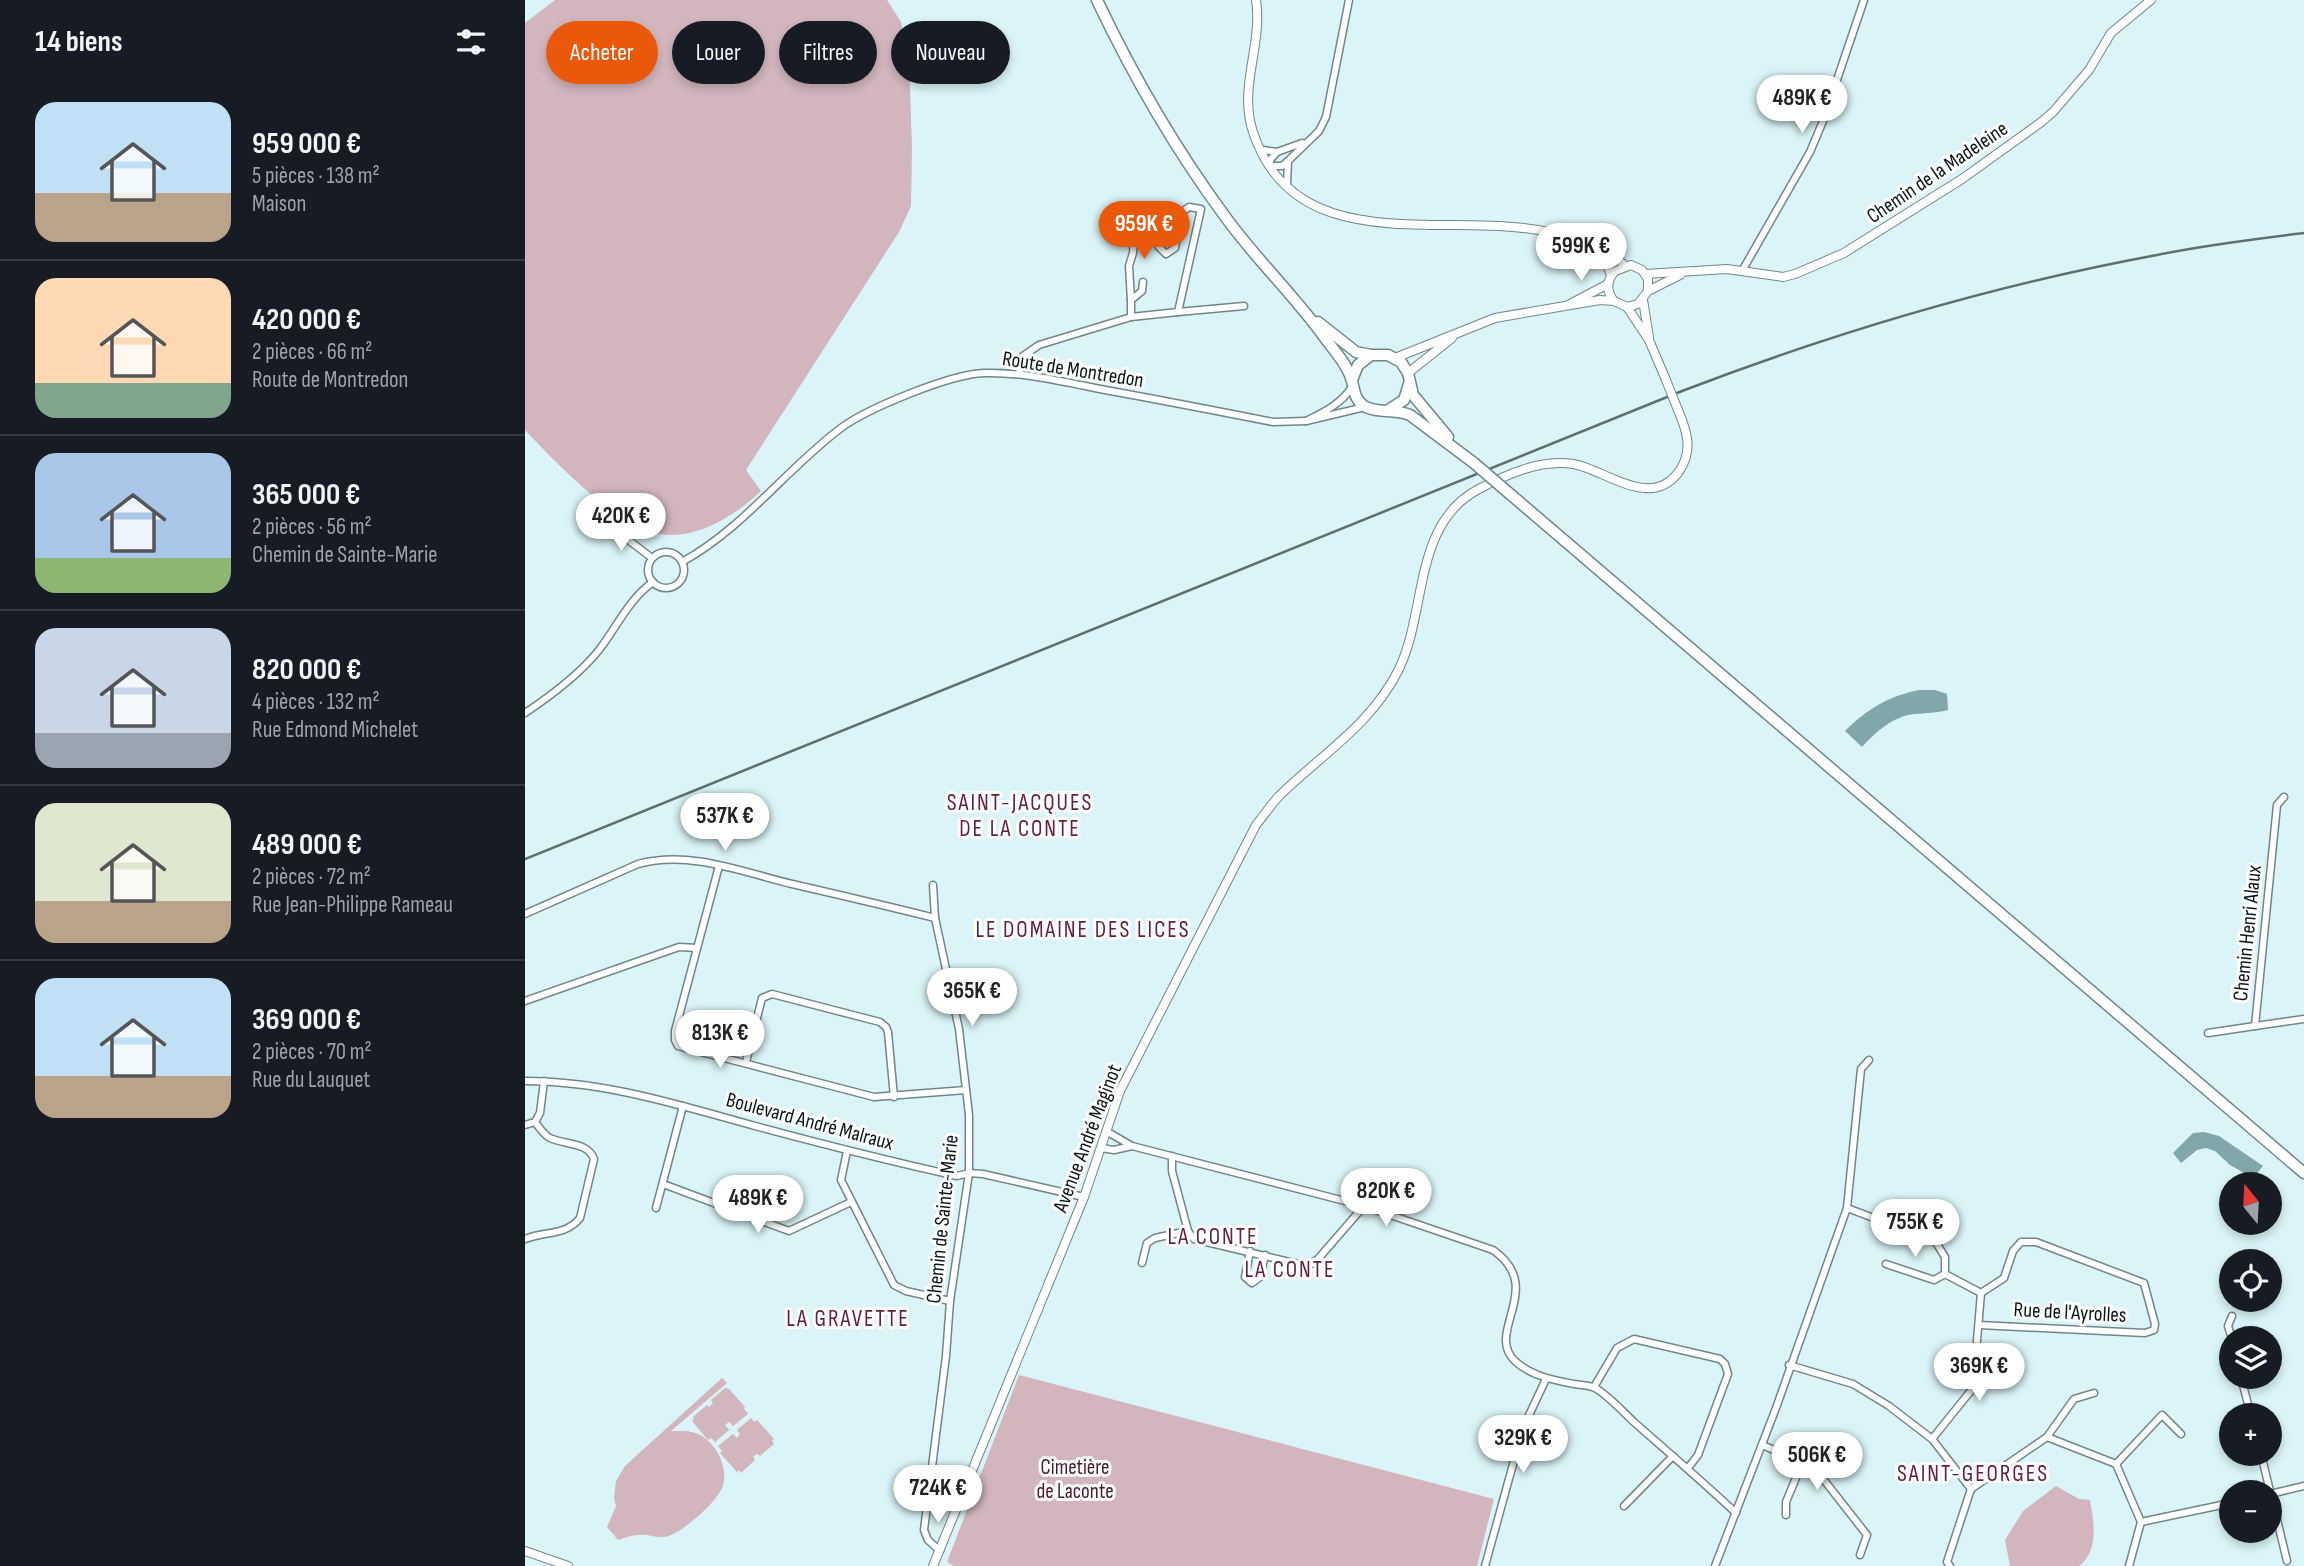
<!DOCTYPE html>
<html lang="fr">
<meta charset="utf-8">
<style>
:root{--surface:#171b24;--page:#242831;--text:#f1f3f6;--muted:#9ea1a6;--line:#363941;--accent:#ea580c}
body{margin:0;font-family:"Sofia Sans Condensed",sans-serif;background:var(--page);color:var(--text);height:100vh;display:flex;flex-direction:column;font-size:26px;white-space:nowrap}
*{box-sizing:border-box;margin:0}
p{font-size:23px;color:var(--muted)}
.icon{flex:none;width:38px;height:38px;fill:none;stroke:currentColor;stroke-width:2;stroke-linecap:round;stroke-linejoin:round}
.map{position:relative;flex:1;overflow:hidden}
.details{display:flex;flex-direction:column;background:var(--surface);width:525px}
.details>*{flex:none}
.top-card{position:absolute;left:21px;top:21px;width:665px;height:63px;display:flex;gap:14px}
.needle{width:46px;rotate:342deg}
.fabs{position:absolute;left:1694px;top:1172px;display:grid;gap:14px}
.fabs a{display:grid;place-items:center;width:63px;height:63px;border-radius:50%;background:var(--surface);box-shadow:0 4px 10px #0003;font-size:35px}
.price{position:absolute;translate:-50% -60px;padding:0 16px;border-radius:24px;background:#fff;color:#222;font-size:23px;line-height:46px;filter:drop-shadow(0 2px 4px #0008)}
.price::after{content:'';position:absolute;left:50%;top:42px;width:21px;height:16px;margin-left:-10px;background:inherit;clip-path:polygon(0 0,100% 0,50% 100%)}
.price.active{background:var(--accent);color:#fff}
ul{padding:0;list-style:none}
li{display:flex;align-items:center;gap:21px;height:175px;padding:0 35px}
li+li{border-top:2px solid var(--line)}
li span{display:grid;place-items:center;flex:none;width:196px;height:140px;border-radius:21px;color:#555}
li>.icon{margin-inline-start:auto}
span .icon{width:84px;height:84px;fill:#fffc;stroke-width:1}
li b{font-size:30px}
h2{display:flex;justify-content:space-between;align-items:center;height:84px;padding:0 35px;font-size:30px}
.pill{padding:0 24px;border-radius:32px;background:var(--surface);box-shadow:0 4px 10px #0003;font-size:24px;line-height:63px}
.pill.active{background:var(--accent);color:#fff}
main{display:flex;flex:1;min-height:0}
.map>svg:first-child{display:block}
.green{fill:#d2b5bd}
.water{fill:#81a7aa}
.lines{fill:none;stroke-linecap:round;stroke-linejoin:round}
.minor-casing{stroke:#708789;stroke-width:9}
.tertiary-casing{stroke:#708789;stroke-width:10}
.primary-casing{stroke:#708789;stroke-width:13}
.minor{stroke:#fff;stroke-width:6}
.tertiary{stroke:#fff;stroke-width:8}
.primary{stroke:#fff;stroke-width:10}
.rail{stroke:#5f6f71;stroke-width:2.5}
.tertiary-bridge-casing{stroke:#708789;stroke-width:10;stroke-linecap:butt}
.primary-bridge-casing{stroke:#708789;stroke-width:13;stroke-linecap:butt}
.tertiary-bridge{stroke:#fff;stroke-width:8}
.primary-bridge{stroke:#fff;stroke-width:10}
.labels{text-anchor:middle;stroke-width:6;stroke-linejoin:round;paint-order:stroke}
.street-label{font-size:21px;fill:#0c1516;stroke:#fff}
.park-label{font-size:21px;fill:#46192a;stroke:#fff}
.neighbourhood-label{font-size:23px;letter-spacing:2px;fill:#63213b;stroke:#fff}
</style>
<main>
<section class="details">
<h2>14 biens<svg class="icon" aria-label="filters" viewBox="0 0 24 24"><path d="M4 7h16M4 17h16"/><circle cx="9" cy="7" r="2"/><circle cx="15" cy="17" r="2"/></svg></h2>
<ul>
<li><span style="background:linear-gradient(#bfe0f5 65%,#b9a48a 0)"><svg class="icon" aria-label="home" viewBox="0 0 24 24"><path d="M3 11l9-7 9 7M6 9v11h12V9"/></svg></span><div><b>959 000 €</b><p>5 pièces · 138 m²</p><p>Maison</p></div></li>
<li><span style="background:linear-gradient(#ffd9b3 75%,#7fa58c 0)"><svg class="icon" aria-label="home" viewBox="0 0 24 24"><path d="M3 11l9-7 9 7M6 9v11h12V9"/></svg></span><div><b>420 000 €</b><p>2 pièces · 66 m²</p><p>Route de Montredon</p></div></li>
<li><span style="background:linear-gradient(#a9c7e8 75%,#8fb573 0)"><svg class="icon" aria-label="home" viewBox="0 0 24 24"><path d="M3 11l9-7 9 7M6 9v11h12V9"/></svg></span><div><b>365 000 €</b><p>2 pièces · 56 m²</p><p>Chemin de Sainte-Marie</p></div></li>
<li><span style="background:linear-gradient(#c9d6e8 75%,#9aa5b1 0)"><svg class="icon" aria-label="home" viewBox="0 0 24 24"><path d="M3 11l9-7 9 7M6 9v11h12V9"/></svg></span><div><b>820 000 €</b><p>4 pièces · 132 m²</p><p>Rue Edmond Michelet</p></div></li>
<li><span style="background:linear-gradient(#dfe7d0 70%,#b9a48a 0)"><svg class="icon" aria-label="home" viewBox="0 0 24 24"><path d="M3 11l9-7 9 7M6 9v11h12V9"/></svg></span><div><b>489 000 €</b><p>2 pièces · 72 m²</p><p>Rue Jean-Philippe Rameau</p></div></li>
<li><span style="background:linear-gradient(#bfe0f5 70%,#b9a48a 0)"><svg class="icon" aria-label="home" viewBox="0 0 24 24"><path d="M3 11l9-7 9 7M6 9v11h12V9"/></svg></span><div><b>369 000 €</b><p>2 pièces · 70 m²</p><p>Rue du Lauquet</p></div></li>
</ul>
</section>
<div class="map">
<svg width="1779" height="1566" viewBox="0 0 1779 1566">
<rect width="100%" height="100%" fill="#daf4f7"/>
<g class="green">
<path d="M 30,0 L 362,0 L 376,22 L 384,62 L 387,146 L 386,206 L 374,232 L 221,470 L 236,491 C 213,513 179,535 146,535 C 99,535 31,463 0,430 L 0,23 Z"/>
<polygon points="494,1375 969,1499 952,1566 429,1566 422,1562"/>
<path d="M 197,1378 L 202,1383 L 146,1431 C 155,1431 164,1430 173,1434 C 191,1442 205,1469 197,1488 C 191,1502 164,1526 150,1533 C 134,1542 127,1533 114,1535 C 107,1535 99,1538 93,1540 L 82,1527 L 91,1506 L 89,1498 L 91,1481 L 100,1466 Z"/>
<polygon points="200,1388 204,1389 220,1407 219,1409 223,1414 208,1426 204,1422 200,1425 204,1430 190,1442 186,1438 183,1440 167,1421 169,1419 168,1417 182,1405 184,1407 188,1403 186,1400"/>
<polygon points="226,1418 229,1422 232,1420 249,1439 247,1441 249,1444 235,1456 232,1454 228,1457 230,1460 216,1473 214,1470 212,1472 195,1453 197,1451 193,1446 208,1434 212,1438 215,1434 212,1430"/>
<path d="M 1531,1486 L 1554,1499 L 1565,1500 C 1569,1522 1574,1551 1554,1566 L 1485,1566 L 1480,1540 L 1498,1511 Z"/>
</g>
<g class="water">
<path d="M 1394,690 L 1410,690 L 1422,694 L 1423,710 C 1412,713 1401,713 1389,714 C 1367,717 1352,731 1337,747 L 1320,731 C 1342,709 1364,696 1394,690 Z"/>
<polygon points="1679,1132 1694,1136 1738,1166 1728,1178 1705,1165 1690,1151 1681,1148 1672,1150 1656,1163 1648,1153 1668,1133"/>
</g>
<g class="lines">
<defs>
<g id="minor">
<polyline points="738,150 752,152 777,143"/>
<polyline points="752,152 745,160 745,166 757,166 763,161"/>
<polyline points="762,184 763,161 794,131 801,117 824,0"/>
<polyline points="1217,271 1285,152 1298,121 1339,0"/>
<polyline points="606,300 604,266 608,253 610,222"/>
<polyline points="653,312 719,306"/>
<polyline points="606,317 606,300 617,291 618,282"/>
<path d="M 494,374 L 498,356 L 514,345 L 606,317 L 653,312 L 676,209 L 664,207 C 651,216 637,230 633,246 L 641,254 L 650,248 L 657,212"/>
<path d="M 827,387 C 816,404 799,412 781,421 L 840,407"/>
<polyline points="81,523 127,558"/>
<circle cx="141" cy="570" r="18"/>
<path d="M 157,562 C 219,528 260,470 316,428 C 343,408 426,374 459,373 C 500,372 540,382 580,390 C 636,400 692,411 748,422 L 781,421"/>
<path d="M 0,713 C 27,695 54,675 74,650 C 92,627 103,600 128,582"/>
<polyline points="1759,797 1752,805 1730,1026 1779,1019"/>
<polyline points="194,866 150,1031 150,1040 153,1046 349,1097 441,1090"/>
<polyline points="408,885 410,918 434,1029 444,1115 444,1173 425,1301 421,1356 399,1530 403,1540 415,1551"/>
<path d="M 0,914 L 113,864 C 165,850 217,872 267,884 C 315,895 362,906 410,918"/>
<polyline points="0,1001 154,947 172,948"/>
<polyline points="1683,1033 1730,1026"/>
<polyline points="221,1062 237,998 247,994 355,1022 361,1027 363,1032 369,1097"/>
<path d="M 0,1081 C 79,1081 154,1105 230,1126 C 297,1144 364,1161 432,1176 L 444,1173 L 458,1174 L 559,1197"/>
<polyline points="0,1125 10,1122 15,1113 19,1081"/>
<path d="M 581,1131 L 607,1146 L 839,1206 L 968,1250 C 1022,1288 959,1332 990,1361 C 1006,1376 1028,1380 1049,1384 C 1055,1385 1064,1385 1070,1388 C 1083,1395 1099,1413 1110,1423 C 1144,1453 1178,1482 1211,1513"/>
<polyline points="576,1148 589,1150 607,1146"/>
<polyline points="322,1151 316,1180 369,1285 381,1291 425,1301"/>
<polyline points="647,1156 647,1171 663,1231 669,1239 773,1264 786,1264 793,1259 839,1206"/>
<polyline points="138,1184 264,1231 326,1202"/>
<polyline points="131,1208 158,1106"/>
<polyline points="1322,1208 1410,1241 1420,1257 1420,1274 1456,1293 1479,1278 1488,1251 1496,1242 1511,1242 1619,1283 1630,1324 1629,1330 1620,1333 1454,1325"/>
<path d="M 0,1239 C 19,1231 41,1236 55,1218 L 69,1159 C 63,1142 40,1145 25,1138 C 19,1135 14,1127 10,1122"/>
<polyline points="725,1251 720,1277 727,1283 735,1277 740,1255"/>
<polyline points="617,1263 622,1243 630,1238 663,1231"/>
<polyline points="1361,1264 1409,1280 1420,1274"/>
<polyline points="1707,1339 1703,1326 1707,1316"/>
<polyline points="1264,1365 1328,1384 1364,1406 1407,1439 1446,1489 1422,1562 1425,1566"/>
<polyline points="1716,1377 1726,1416"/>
<polyline points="1069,1387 1092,1348 1109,1339 1195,1359 1200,1364 1203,1374 1173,1455 1163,1468"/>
<polyline points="1522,1437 1549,1399 1569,1393"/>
<polyline points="1407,1439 1457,1377 1451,1352 1456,1293"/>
<polyline points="1237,1445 1288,1466 1342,1535 1335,1555"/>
<polyline points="1736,1454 1762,1561"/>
<polyline points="1591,1464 1637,1415 1656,1434"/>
<polyline points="1446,1489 1522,1437 1591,1464 1616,1522 1604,1566"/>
<polyline points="1745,1494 1779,1486"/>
<polyline points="1099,1506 1148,1456"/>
<polyline points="1261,1515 1261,1502 1278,1461"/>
<polyline points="1616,1522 1706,1503"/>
<polyline points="960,1566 998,1428 1021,1379"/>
<polyline points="1190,1566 1251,1408 1322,1208 1336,1069 1344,1060"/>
</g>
<g id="tertiary">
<path d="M 731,0 C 738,45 713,87 728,132 C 775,274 950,198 1054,241 C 1071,247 1087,252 1100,266"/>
<polyline points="1059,244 1081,263 1086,275"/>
<polyline points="1120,274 1202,269 1258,277 1270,274 1319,253 1437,179 1515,123 1528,112 1564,70 1586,33 1626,0"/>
<polyline points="1123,291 1155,275"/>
<polyline points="1118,300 1124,337"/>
<polyline points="1045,304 1083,284"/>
<polyline points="1102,307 1124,340 1141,380"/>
<path d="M 870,358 L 970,318 L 1075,300 L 1089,301 L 1102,307 L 1113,304 L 1123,291 L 1123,279 L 1117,270 L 1106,265 L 1090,271 C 1081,281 1081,291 1089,301"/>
<polyline points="883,373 927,338"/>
<polyline points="0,1551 43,1566"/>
<path d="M 408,1566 L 559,1197 L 595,1091 L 731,825 C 739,815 746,805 754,796 C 796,755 847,724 874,669 C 902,611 888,525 952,490 C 980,475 1015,459 1048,464 C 1080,469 1127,512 1155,470 C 1168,450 1162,431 1153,410"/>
</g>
<g id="primary">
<path d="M 572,0 C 608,76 649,147 699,215 C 729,257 766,292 797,334 C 806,347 821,362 826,378 C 830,389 828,398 839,406 C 852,414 869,408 885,415 L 949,463"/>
<polyline points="793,322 831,352 846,355 863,355 876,362 883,373 888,395 923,437"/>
<polyline points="827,380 833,365 846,355"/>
<polyline points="865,409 879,400 884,384"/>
<polyline points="978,488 1779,1173"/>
</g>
</defs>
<use href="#minor" class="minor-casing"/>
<use href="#tertiary" class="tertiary-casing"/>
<use href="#primary" class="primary-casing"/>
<use href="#minor" class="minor"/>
<use href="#tertiary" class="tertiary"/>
<use href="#primary" class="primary"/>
<path class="rail" d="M 0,859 L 1157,391 C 1311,332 1469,285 1632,255 C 1680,245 1730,239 1779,233"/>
<defs>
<polyline id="tertiary-bridge" points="1141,380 1153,410"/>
<polyline id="primary-bridge" points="949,463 978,488"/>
</defs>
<use href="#tertiary-bridge" class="tertiary-bridge-casing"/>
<use href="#primary-bridge" class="primary-bridge-casing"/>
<use href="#tertiary-bridge" class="tertiary-bridge"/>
<use href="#primary-bridge" class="primary-bridge"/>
</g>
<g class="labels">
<g class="street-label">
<text transform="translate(1412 172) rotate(-34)" y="7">Chemin de la Madeleine</text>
<text transform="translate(548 369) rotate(9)" y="7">Route de Montredon</text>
<text transform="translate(1722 933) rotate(-84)" y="7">Chemin Henri Alaux</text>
<text transform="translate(285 1121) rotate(15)" y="7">Boulevard André Malraux</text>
<text transform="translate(562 1138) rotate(-69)" y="7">Avenue André Maginot</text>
<text transform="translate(417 1219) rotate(-84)" y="7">Chemin de Sainte-Marie</text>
<text transform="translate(1545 1312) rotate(3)" y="7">Rue de l'Ayrolles</text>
</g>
<g class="park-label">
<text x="550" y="1474">Cimetière<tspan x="550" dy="24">de Laconte</tspan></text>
</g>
<g class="neighbourhood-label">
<text x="495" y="810">SAINT-JACQUES<tspan x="495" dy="26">DE LA CONTE</tspan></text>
<text x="558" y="937">LE DOMAINE DES LICES</text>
<text x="688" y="1244">LA CONTE</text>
<text x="765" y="1277">LA CONTE</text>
<text x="323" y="1326">LA GRAVETTE</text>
<text x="1448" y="1481">SAINT-GEORGES</text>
</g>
</g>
</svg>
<div class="fabs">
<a><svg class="needle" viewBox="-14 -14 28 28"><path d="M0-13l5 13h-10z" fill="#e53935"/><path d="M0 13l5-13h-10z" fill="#9ea1a6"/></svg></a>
<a><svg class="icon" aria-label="locate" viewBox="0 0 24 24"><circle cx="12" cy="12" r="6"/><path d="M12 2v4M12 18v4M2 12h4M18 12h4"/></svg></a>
<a><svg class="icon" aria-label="layers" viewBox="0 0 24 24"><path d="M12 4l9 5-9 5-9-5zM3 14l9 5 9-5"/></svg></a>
<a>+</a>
<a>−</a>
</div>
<b class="price" style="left:1277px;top:135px">489K €</b>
<b class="price active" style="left:619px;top:261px">959K €</b>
<b class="price" style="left:1056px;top:283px">599K €</b>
<b class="price" style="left:96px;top:553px">420K €</b>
<b class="price" style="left:200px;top:853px">537K €</b>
<b class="price" style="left:447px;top:1028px">365K €</b>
<b class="price" style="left:195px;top:1070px">813K €</b>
<b class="price" style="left:861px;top:1228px">820K €</b>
<b class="price" style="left:233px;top:1235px">489K €</b>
<b class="price" style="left:1390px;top:1259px">755K €</b>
<b class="price" style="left:1454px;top:1403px">369K €</b>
<b class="price" style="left:998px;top:1475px">329K €</b>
<b class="price" style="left:1292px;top:1492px">506K €</b>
<b class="price" style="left:413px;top:1525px">724K €</b>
<div class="top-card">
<a class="pill active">Acheter</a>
<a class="pill">Louer</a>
<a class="pill">Filtres</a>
<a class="pill">Nouveau</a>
</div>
</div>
</main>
